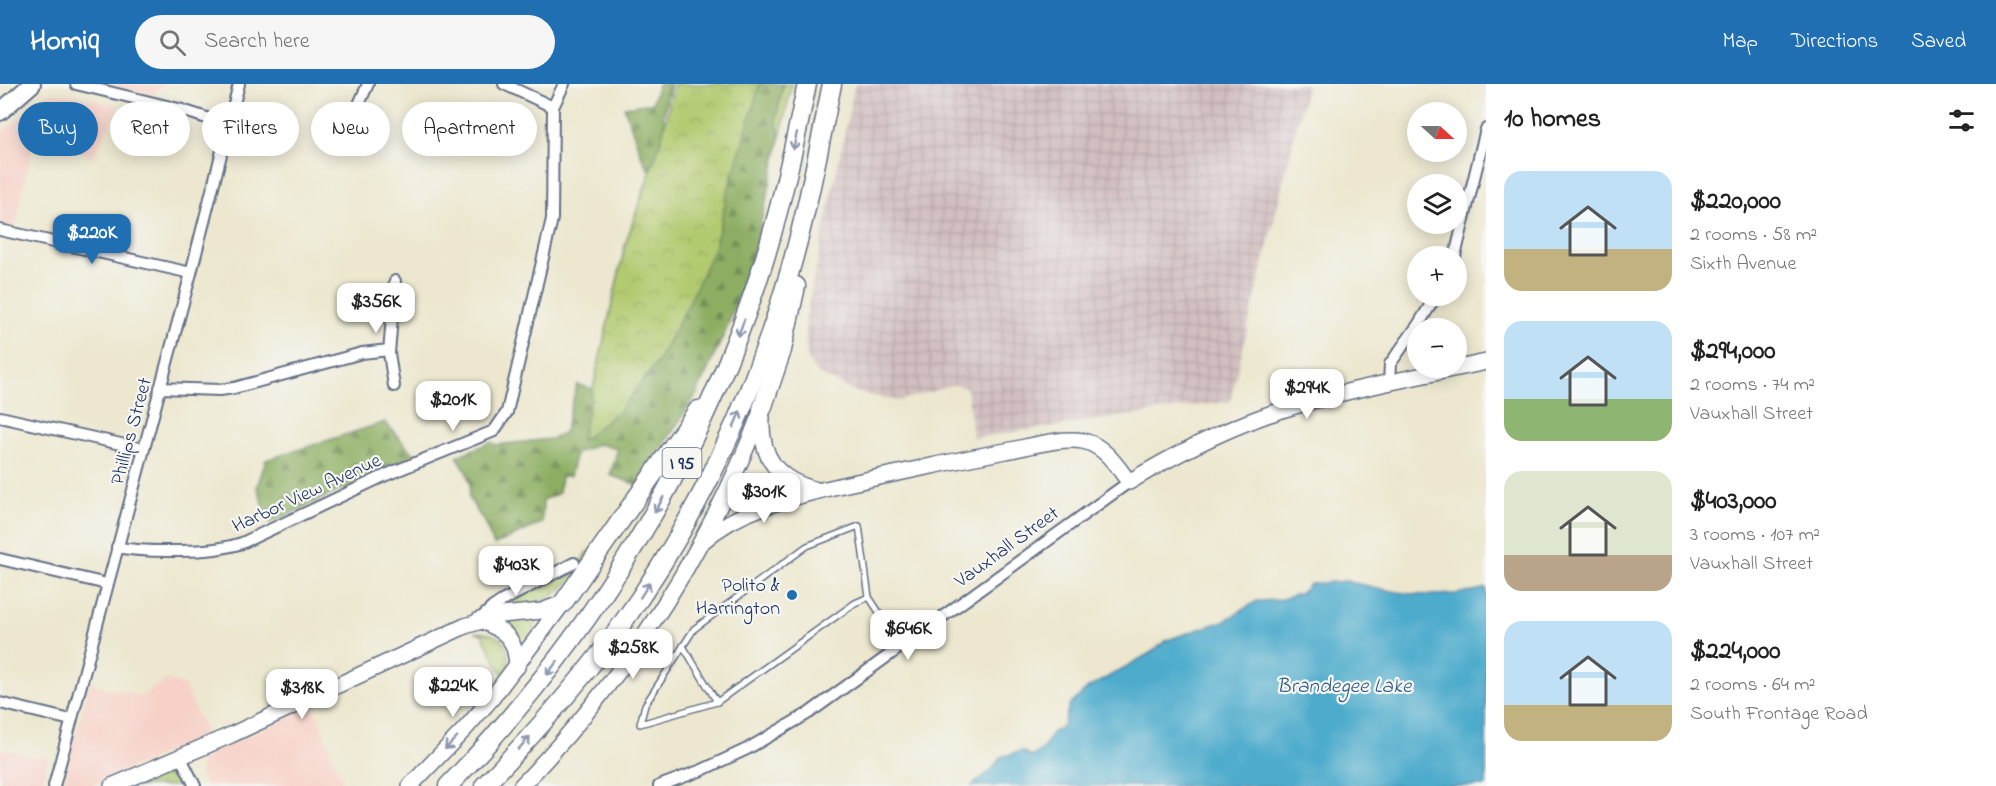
<!DOCTYPE html>
<meta charset="utf-8">
<style>
:root{--surface:#fff;--page:#f6f6f6;--text:#222;--muted:#767676;--accent:#1f6fb2}
body{margin:0;font-family:"Indie Flower",sans-serif;background:var(--page);color:var(--text);height:100vh;display:flex;flex-direction:column;font-size:22px;white-space:nowrap}
*{box-sizing:border-box;margin:0}
p{font-size:20px;color:var(--muted)}
.icon{flex:none;width:33px;height:33px;fill:none;stroke:currentColor;stroke-width:2;stroke-linecap:round;stroke-linejoin:round}
.map{position:relative;flex:1;overflow:hidden}
.drawer{display:flex;flex-direction:column;background:var(--surface);width:510px}
.drawer>*{flex:none}
.banner{position:absolute;left:18px;top:18px;width:570px;height:54px;display:flex;gap:12px}
.needle{width:39px;rotate:111deg}
.buttons{position:absolute;left:1407px;top:18px;display:grid;gap:12px}
.buttons a{display:grid;place-items:center;width:60px;height:60px;border-radius:50%;background:var(--surface);box-shadow:0 3px 15px #0003;font-size:30px}
.price{position:absolute;translate:-50% -51px;padding:0 14px;border-radius:12px;background:#fff;color:#222;font-size:20px;line-height:39px;filter:drop-shadow(0 2px 3px #0008)}
.price::after{content:'';position:absolute;left:50%;top:36px;width:18px;height:14px;margin-left:-9px;background:inherit;clip-path:polygon(0 0,100% 0,50% 100%)}
.price.on{background:var(--accent);color:#fff}
ul{padding:0;list-style:none}
li{display:flex;align-items:center;gap:18px;height:150px;padding:0 18px}
li span{display:grid;place-items:center;flex:none;width:168px;height:120px;border-radius:18px;color:#555}
li>.icon{margin-inline-start:auto}
span .icon{width:72px;height:72px;fill:#fffc;stroke-width:1}
li b{font-size:26px}
h2{display:flex;justify-content:space-between;align-items:center;height:72px;padding:0 18px;font-size:26px}
.chip{padding:0 21px;border-radius:27px;background:var(--surface);box-shadow:0 3px 15px #0003;font-size:21px;line-height:54px}
.chip.on{background:var(--accent);color:#fff}
header{display:flex;align-items:center;gap:36px;box-sizing:border-box;height:84px;padding:0 30px;background:var(--accent);color:#fff}
header strong{font-size:28px}
nav{display:flex;gap:33px;margin-inline-start:auto;font-size:21px}
.search{width:420px;height:54px;background:var(--page);display:flex;align-items:center;gap:15px;box-sizing:border-box;padding:0 21px;border-radius:33px;color:var(--muted);font-size:22px}
main{display:flex;flex:1;min-height:0}
.map>svg:first-child{display:block}
.built{fill:#f7d1c8}
.industrial{fill:url(#industrial-grid)}
.grass{fill:url(#grass-dots);stroke:#667c66;stroke-width:1.5}
.forest{fill:url(#forest-firs);stroke:#546e60;stroke-width:1.5}
.park{fill:url(#park-crowns);stroke:#667c66;stroke-width:1.5}
.water{fill:#4dabcc;stroke:#346d95;stroke-width:1.5}
.lines{fill:none;stroke-linecap:round;stroke-linejoin:round}
.lane-casing{stroke:#646f85;stroke-width:8}
.street-casing{stroke:#646f85;stroke-width:14}
.secondary-casing{stroke:#646f85;stroke-width:18}
.primary-casing{stroke:#646f85;stroke-width:20}
.highway-casing{stroke:#646f85;stroke-width:21}
.lane{stroke:#fff;stroke-width:5}
.street{stroke:#fff;stroke-width:10}
.secondary{stroke:#fff;stroke-width:15}
.primary{stroke:#fff;stroke-width:16}
.highway{stroke:#fff;stroke-width:18}
.oneway{stroke:#8d97ae}
.poi-dot{fill:#1f6fb2;stroke:#f6f6f2;stroke-width:2}
.labels{text-anchor:middle;stroke-width:4.5;stroke-linejoin:round;paint-order:stroke}
.shield{fill:#f6f6f2;stroke:#5d6b8a;stroke-width:1.5}
.shield-label{font-size:18px;font-weight:bold;fill:#1b2f5e}
.street-label{font-size:20px;fill:#1b2f5e;stroke:#f6f6f2}
.poi-label{font-size:20px;fill:#1b2f5e;stroke:#f6f6f2;text-anchor:end}
.water-label{font-size:21px;font-style:italic;fill:#2c5a84;stroke:#f6f6f2}
</style>
<header>
<strong>Homiq</strong>
<div class="search"><svg class="icon" aria-label="search" viewBox="0 0 24 24"><circle cx="10" cy="10" r="6"/><path d="M15 15l6 6"/></svg>Search here</div>
<nav><a>Map</a><a>Directions</a><a>Saved</a></nav>
</header>
<main>
<div class="map">
<svg width="1486" height="702" viewBox="0 0 1486 702">
<defs>
<pattern id="industrial-grid" width="8" height="8" patternUnits="userSpaceOnUse" patternTransform="scale(1.5)"><rect width="8" height="8" fill="#d2bfc0"/><path d="M0 4h8M4 0v8" fill="none" stroke="#b4a4a7"/></pattern>
<pattern id="grass-dots" width="8" height="8" patternUnits="userSpaceOnUse" patternTransform="scale(1.5)"><rect width="8" height="8" fill="#b2ca6f"/><path d="M2 2h.1M6 6h.1" fill="none" stroke="#98ae63" stroke-width="1.8" stroke-linecap="round"/></pattern>
<pattern id="forest-firs" width="22" height="20" patternUnits="userSpaceOnUse" patternTransform="scale(1.5)"><rect width="22" height="20" fill="#8dae62"/><path d="M5 1l3.5 6h-7zM16 11l3.5 6h-7z" fill="#728e54"/></pattern>
<pattern id="park-crowns" width="20" height="18" patternUnits="userSpaceOnUse" patternTransform="scale(1.5)"><rect width="20" height="18" fill="#b2ca6f"/><path d="M2 6a3 3 0 1 1 6 0M12 15a3 3 0 1 1 6 0" fill="none" stroke="#98ae63"/></pattern>
</defs>
<rect width="100%" height="100%" fill="#f6f6f2"/>
<filter id="ink" filterUnits="userSpaceOnUse"><feTurbulence type="fractalNoise" baseFrequency=".0167" numOctaves="2"/><feDisplacementMap in="SourceGraphic" scale="12" xChannelSelector="R" yChannelSelector="G"/><feConvolveMatrix kernelMatrix="1 2 1 2 8 2 1 2 1" color-interpolation-filters="sRGB"/></filter>
<filter id="wash" filterUnits="userSpaceOnUse"><feTurbulence type="fractalNoise" baseFrequency=".008" numOctaves="4" result="noise"/><feDisplacementMap in="SourceGraphic" scale="24" xChannelSelector="R" yChannelSelector="G"/><feGaussianBlur stdDeviation="1.35" result="paint"/><feColorMatrix in="noise" values="0 0 0 0 0 0 0 0 0 0 0 0 0 0 0 0 0 1.4 0 .05"/><feComposite in="paint" operator="in"/></filter>
<g filter="url(#wash)">
<rect width="100%" height="100%" fill="#ece7ce"/>
<g class="built">
<polygon points="98,0 164,0 156,10"/>
<polygon points="53,9 61,9 118,22 93,74 73,64 72,70 33,61 15,144 0,140 0,50 44,12"/>
<polygon points="167,596 184,602 207,651 91,702 66,702 66,686 90,599 141,612"/>
<polygon points="313,621 344,702 206,702 201,693 200,684 204,675 217,667"/>
<polygon points="0,665 35,673 48,673 41,702 0,702"/>
</g>
<polygon class="industrial" points="855,0 1307,0 1230,317 973,354 967,304 954,301 898,317 856,308 816,289 807,273 805,236"/>
<g class="grass">
<polygon points="783,0 792,0 780,54 776,35"/>
<path d="M 597,463 C 569,499 556,522 506,525 L 506,519 L 559,492 L 581,478 L 586,469 Z"/>
<polygon points="509,535 538,537 522,566 514,549 505,539 505,537"/>
<path d="M 475,548 C 502,549 508,556 509,582 L 502,590 L 482,550 Z"/>
<path d="M 160,691 C 171,692 175,693 181,702 L 137,702 Z"/>
</g>
<g class="forest">
<polygon points="658,0 671,0 663,33 683,67 751,0 783,0 776,35 780,54 776,74 756,160 727,244 696,311 638,401 610,391 618,365 599,360 576,369 570,392 561,392 559,409 543,416 542,439 494,461 484,438 469,414 470,400 466,386 457,372 491,358 496,361 551,355 564,349 577,301 593,305 626,158 635,153 654,95 643,76 624,23 652,19"/>
<polygon points="385,338 414,371 270,439 257,403 266,376"/>
</g>
<polygon class="park" points="674,0 760,0 729,103 715,162 687,223 658,277 620,326 581,357 626,158 662,53"/>
<path class="water" d="M 1346,497 C 1396,509 1435,518 1486,504 L 1486,702 L 972,702 L 991,686 L 1001,673 L 1022,667 L 1032,673 L 1044,663 L 1052,649 L 1063,642 L 1069,622 L 1088,604 L 1150,569 L 1167,556 L 1226,536 L 1257,517 L 1279,516 L 1301,509 L 1310,500 Z"/>
</g>
<g filter="url(#ink)">
<g class="lines">
<defs>
<g id="lane">
<polyline points="869,513 855,519 717,618 640,640 645,621 694,545 807,462 859,442 869,513 901,562"/>
<polyline points="683,562 717,618"/>
</g>
<g id="street">
<polyline points="76,0 179,25 228,41"/>
<polyline points="504,0 553,23"/>
<polyline points="347,47 368,0"/>
<polyline points="0,146 191,189"/>
<polyline points="1455,172 1486,45"/>
<polyline points="1389,299 1390,280 1418,241 1436,212"/>
<polyline points="394,302 389,269 395,197"/>
<polyline points="160,304 220,306 234,304 362,269 389,266"/>
<polyline points="0,333 143,365"/>
<path d="M 117,463 C 134,467 151,467 168,467 C 194,467 217,467 242,459 L 386,391 L 494,347 L 507,328 L 552,135 L 553,23 L 564,0"/>
<polyline points="0,475 107,500"/>
<polyline points="479,536 493,523 502,517 574,479"/>
<polyline points="0,619 71,636"/>
<polyline points="180,672 195,702"/>
<polyline points="54,702 191,189 239,0"/>
<polyline points="659,702 702,686 747,665 809,629 1129,398"/>
</g>
<g id="secondary">
<path d="M 762,333 C 760,374 777,396 817,406"/>
<path d="M 702,458 C 720,442 738,432 761,424 C 803,409 846,400 889,391 C 928,383 967,374 1006,367 C 1028,363 1061,353 1083,357 C 1104,361 1117,382 1129,398 C 1172,372 1217,349 1264,332 C 1336,307 1412,294 1486,278"/>
<path d="M 479,536 C 505,546 516,554 517,583"/>
<polyline points="112,702 231,651 465,542 501,531 542,527 563,519"/>
<polyline points="410,702 464,646 492,614 563,519"/>
<path d="M 521,702 C 626,594 708,466 762,325"/>
</g>
<polyline id="primary" points="0,28 32,0"/>
<g id="highway">
<polyline points="762,325 782,266 796,202"/>
<polyline points="563,519 698,326"/>
<path d="M 448,702 C 592,553 702,375 764,177 C 782,119 795,59 807,0"/>
<path d="M 484,702 C 532,652 579,600 619,544 C 696,438 753,315 789,190 C 807,128 819,64 832,0"/>
</g>
</defs>
<use href="#lane" class="lane-casing"/>
<use href="#street" class="street-casing"/>
<use href="#secondary" class="secondary-casing"/>
<use href="#primary" class="primary-casing"/>
<use href="#highway" class="highway-casing"/>
<use href="#lane" class="lane"/>
<use href="#street" class="street"/>
<use href="#secondary" class="secondary"/>
<use href="#primary" class="primary"/>
<use href="#highway" class="highway"/>
</g>
<defs><path id="oneway-shaft" d="M-6 0H5M1.5-3L5.5 0L1.5 3" fill="none" stroke-width="1.6" stroke-linecap="round" stroke-linejoin="round" transform="scale(1.5)"/></defs>
<g class="oneway">
<use href="#oneway-shaft" transform="translate(795 57) rotate(103)"/>
<use href="#oneway-shaft" transform="translate(741 244) rotate(111)"/>
<use href="#oneway-shaft" transform="translate(737 335) rotate(-67)"/>
<use href="#oneway-shaft" transform="translate(659 421) rotate(119)"/>
<use href="#oneway-shaft" transform="translate(645 506) rotate(-57)"/>
<use href="#oneway-shaft" transform="translate(552 584) rotate(128)"/>
<use href="#oneway-shaft" transform="translate(451 659) rotate(134)"/>
<use href="#oneway-shaft" transform="translate(524 659) rotate(-48)"/>
</g>
</g>
<circle class="poi-dot" cx="792" cy="511" r="6"/>
<g class="labels">
<rect class="shield" x="662.5" y="364" width="39" height="30" rx="4.5"/>
<g class="shield-label">
<text x="682" y="385">I 95</text>
</g>
<g class="street-label">
<text transform="translate(130 347) rotate(-75)" y="7">Phillips Street</text>
<text transform="translate(306 408) rotate(-25)" y="7">Harbor View Avenue</text>
<text transform="translate(1006 462) rotate(-36)" y="7">Vauxhall Street</text>
</g>
<g class="poi-label">
<text x="780" y="507">Polito &amp;<tspan x="780" dy="23">Harrington</tspan></text>
</g>
<g class="water-label">
<text x="1344" y="608">Brandegee Lake</text>
</g>
</g>
</svg>
<div class="buttons">
<a><svg class="needle" viewBox="-14 -14 28 28"><path d="M0-13l5 13h-10z" fill="#e53935"/><path d="M0 13l5-13h-10z" fill="#767676"/></svg></a>
<a><svg class="icon" aria-label="layers" viewBox="0 0 24 24"><path d="M12 4l9 5-9 5-9-5zM3 14l9 5 9-5"/></svg></a>
<a>+</a>
<a>−</a>
</div>
<b class="price on" style="left:92px;top:181px">$220K</b>
<b class="price" style="left:376px;top:250px">$356K</b>
<b class="price" style="left:1307px;top:336px">$294K</b>
<b class="price" style="left:453px;top:348px">$201K</b>
<b class="price" style="left:764px;top:440px">$301K</b>
<b class="price" style="left:516px;top:513px">$403K</b>
<b class="price" style="left:908px;top:577px">$646K</b>
<b class="price" style="left:633px;top:596px">$258K</b>
<b class="price" style="left:453px;top:634px">$224K</b>
<b class="price" style="left:302px;top:636px">$318K</b>
<div class="banner">
<a class="chip on">Buy</a>
<a class="chip">Rent</a>
<a class="chip">Filters</a>
<a class="chip">New</a>
<a class="chip">Apartment</a>
</div>
</div>
<section class="drawer">
<h2>10 homes<svg class="icon" aria-label="filters" viewBox="0 0 24 24"><path d="M4 7h16M4 17h16"/><circle cx="9" cy="7" r="2"/><circle cx="15" cy="17" r="2"/></svg></h2>
<ul>
<li><span style="background:linear-gradient(#bfe0f5 65%,#c2b280 0)"><svg class="icon" aria-label="home" viewBox="0 0 24 24"><path d="M3 11l9-7 9 7M6 9v11h12V9"/></svg></span><div><b>$220,000</b><p>2 rooms · 58 m²</p><p>Sixth Avenue</p></div></li>
<li><span style="background:linear-gradient(#bfe0f5 65%,#8fb573 0)"><svg class="icon" aria-label="home" viewBox="0 0 24 24"><path d="M3 11l9-7 9 7M6 9v11h12V9"/></svg></span><div><b>$294,000</b><p>2 rooms · 74 m²</p><p>Vauxhall Street</p></div></li>
<li><span style="background:linear-gradient(#dfe7d0 70%,#b9a48a 0)"><svg class="icon" aria-label="home" viewBox="0 0 24 24"><path d="M3 11l9-7 9 7M6 9v11h12V9"/></svg></span><div><b>$403,000</b><p>3 rooms · 107 m²</p><p>Vauxhall Street</p></div></li>
<li><span style="background:linear-gradient(#bfe0f5 70%,#c2b280 0)"><svg class="icon" aria-label="home" viewBox="0 0 24 24"><path d="M3 11l9-7 9 7M6 9v11h12V9"/></svg></span><div><b>$224,000</b><p>2 rooms · 64 m²</p><p>South Frontage Road</p></div></li>
</ul>
</section>
</main>
